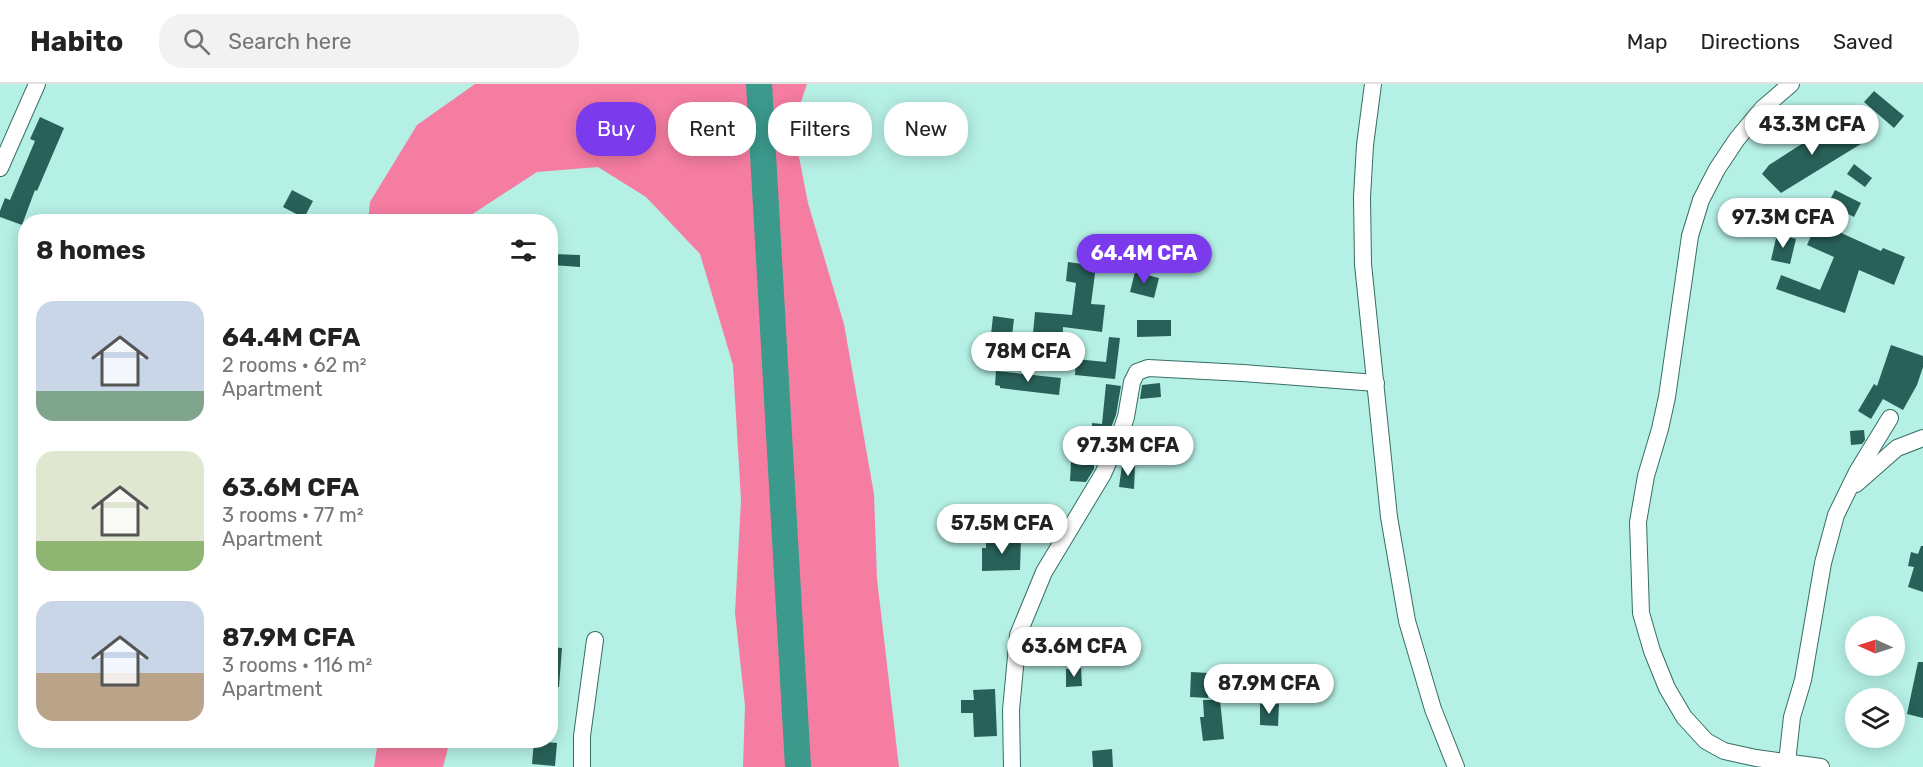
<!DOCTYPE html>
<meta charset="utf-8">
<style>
:root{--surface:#fff;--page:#f2f2f2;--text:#222;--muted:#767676;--line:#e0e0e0;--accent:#7c3aed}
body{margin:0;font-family:Rubik,sans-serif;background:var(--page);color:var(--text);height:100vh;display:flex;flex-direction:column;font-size:22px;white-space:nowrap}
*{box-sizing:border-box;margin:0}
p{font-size:20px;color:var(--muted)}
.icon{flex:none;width:33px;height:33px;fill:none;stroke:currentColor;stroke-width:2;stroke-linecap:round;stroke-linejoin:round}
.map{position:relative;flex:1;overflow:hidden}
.drawer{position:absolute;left:18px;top:130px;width:540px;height:534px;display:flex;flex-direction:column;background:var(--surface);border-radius:24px;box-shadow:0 3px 15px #0003}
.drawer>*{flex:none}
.banner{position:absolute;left:576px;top:18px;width:570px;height:54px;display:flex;gap:12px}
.needle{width:39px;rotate:273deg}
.buttons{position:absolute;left:1845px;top:532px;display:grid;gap:12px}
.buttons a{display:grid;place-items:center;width:60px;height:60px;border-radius:50%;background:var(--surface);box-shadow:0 3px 15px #0003;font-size:30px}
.price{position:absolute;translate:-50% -51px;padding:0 14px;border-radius:21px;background:#fff;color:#222;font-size:20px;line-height:39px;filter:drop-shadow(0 2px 3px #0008)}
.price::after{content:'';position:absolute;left:50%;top:36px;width:18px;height:14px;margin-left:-9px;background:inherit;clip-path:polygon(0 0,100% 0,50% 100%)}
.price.current{background:var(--accent);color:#fff}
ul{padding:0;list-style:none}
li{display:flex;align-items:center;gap:18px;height:150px;padding:0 18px}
li span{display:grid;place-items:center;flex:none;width:168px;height:120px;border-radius:18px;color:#555}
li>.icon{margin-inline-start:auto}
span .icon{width:72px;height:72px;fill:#fffc;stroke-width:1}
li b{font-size:26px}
h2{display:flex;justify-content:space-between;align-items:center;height:72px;padding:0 18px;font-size:26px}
.tag{padding:0 21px;border-radius:24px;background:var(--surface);box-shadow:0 3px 15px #0003;font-size:21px;line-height:54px}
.tag.current{background:var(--accent);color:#fff}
header{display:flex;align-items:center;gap:36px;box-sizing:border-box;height:84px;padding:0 30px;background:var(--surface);border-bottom:2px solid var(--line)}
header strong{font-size:28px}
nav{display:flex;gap:33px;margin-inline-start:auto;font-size:21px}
.search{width:420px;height:54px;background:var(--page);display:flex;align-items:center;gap:15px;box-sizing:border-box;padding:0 21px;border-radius:24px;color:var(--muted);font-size:22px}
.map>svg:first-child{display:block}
.forest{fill:#f67da2}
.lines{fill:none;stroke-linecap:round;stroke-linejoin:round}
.river{stroke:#3c9a8d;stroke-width:26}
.building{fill:#286159}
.minor-casing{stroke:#366e65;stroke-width:18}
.minor{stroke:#fff;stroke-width:16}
</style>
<header>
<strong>Habito</strong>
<div class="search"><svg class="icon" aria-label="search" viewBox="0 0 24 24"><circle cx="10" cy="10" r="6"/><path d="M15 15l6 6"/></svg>Search here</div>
<nav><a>Map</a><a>Directions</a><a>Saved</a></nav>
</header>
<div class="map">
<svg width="1923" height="683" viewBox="0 0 1923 683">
<rect width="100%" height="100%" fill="#b5f0e5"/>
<g class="forest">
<polygon points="475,0 807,0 793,42 808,119 844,240 874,410 877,495 899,683 743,683 745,622 735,529 741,416 733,281 700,170 646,113 598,83 537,88 468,133 464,138 368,138 370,118 417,41"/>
<polygon points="378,657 450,657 443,683 374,683"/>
</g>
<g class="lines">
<polyline class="river" points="759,0 798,683"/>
</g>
<g class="building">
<polygon points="1874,7 1904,32 1894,44 1864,18"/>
<polygon points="40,33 64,44 37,107 35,106 22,141 0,133 0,127 5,114 10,116 35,57 30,55"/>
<polygon points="1842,34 1864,58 1781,109 1762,90 1769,81"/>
<polygon points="1854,80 1872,94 1865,103 1847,90"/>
<polygon points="292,106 313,117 304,134 283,123"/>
<polygon points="1835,106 1861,119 1854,133 1828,120"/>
<polygon points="1817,138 1881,167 1883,164 1905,173 1894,201 1859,186 1845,229 1776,205 1781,191 1820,206 1834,173 1807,161"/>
<polygon points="1777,150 1796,155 1790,180 1771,176"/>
<polygon points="552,170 580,171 580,183 552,181"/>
<polygon points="1068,178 1096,182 1091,220 1105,221 1102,248 1063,243 1062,273 1031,271 1035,228 1072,231 1076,199 1066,197"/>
<polygon points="1135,188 1159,194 1154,214 1130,208"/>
<polygon points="993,232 1014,235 1010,270 989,269"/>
<polygon points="1137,236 1171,236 1171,252 1137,253"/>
<polygon points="1109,253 1120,254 1115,295 1075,291 1076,275 1106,278"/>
<polygon points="1891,261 1923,272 1923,283 1917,301 1903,326 1883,315 1871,335 1858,327 1874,300 1877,302"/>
<polygon points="996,287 1061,294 1059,311 1000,304 1000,302 995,301"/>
<polygon points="1160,299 1161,313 1140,315 1142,301"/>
<polygon points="1106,300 1121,302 1116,331 1105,359 1091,358 1092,339 1102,340"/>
<polygon points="1864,346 1865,356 1862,360 1851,361 1850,347"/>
<polygon points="1071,378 1094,379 1094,385 1086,398 1070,397"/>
<polygon points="1122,381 1135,382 1134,405 1119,403"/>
<polygon points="998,454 1021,454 1020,486 982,487 982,464 986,464 986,458 998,456"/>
<polygon points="1921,462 1923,462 1923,508 1908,503 1914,483 1908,482 1911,468 1918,470"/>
<polygon points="550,563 562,564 559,603 550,603"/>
<polygon points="1918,578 1923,578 1923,634 1907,630"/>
<polygon points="1081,584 1082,602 1066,603 1066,585"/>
<polygon points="1191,588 1209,589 1208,614 1190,613"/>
<polygon points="995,605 997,652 974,653 973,629 961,629 961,616 974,616 973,606"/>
<polygon points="1203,616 1220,616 1224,655 1203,657 1200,633 1204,633"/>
<polygon points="1260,620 1279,620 1278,642 1260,641"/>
<polygon points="534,657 557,659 555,682 532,680"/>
<polygon points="1112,665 1113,683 1093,683 1092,667"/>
</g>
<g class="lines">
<defs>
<g id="minor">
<polyline points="1373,0 1365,61 1362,113 1363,180 1389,433 1407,537 1433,625 1456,683"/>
<polyline points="1791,0 1763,24 1737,55 1717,85 1701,116 1690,152 1667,313 1660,345 1646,392 1638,438 1641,529 1652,567 1667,604 1684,633 1706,657 1724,667 1756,674 1821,683"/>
<polyline points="0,84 37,0"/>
<polyline points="1856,400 1897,364 1923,354"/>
<polyline points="1787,678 1792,633 1803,596 1823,479 1836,431 1857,388 1890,334"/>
<polyline points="582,683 582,652 595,556"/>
<polyline points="1012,683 1011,626 1018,551 1044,488 1103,390 1118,356 1126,333 1132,298 1137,288 1148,284 1243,289 1376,299"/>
</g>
</defs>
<use href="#minor" class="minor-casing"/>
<use href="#minor" class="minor"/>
</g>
</svg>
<div class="buttons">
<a><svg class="needle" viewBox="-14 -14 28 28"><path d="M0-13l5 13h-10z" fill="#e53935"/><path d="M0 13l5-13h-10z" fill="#767676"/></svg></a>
<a><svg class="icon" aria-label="layers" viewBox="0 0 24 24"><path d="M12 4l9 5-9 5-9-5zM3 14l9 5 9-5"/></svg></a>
</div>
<b class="price" style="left:1812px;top:72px">43.3M CFA</b>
<b class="price" style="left:1783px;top:165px">97.3M CFA</b>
<b class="price current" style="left:1144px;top:201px">64.4M CFA</b>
<b class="price" style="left:1028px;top:299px">78M CFA</b>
<b class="price" style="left:1128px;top:393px">97.3M CFA</b>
<b class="price" style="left:1002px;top:471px">57.5M CFA</b>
<b class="price" style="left:1074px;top:594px">63.6M CFA</b>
<b class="price" style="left:1269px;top:631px">87.9M CFA</b>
<div class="banner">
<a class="tag current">Buy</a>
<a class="tag">Rent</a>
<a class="tag">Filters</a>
<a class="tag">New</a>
</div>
<section class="drawer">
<h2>8 homes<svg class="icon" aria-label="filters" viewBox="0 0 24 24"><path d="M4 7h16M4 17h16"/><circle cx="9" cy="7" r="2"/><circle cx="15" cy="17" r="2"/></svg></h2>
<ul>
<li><span style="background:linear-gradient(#c9d6e8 75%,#7fa58c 0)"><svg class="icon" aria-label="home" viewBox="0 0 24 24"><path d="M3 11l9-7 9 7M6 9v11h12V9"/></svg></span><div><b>64.4M CFA</b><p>2 rooms · 62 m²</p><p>Apartment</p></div></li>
<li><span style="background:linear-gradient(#dfe7d0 75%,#8fb573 0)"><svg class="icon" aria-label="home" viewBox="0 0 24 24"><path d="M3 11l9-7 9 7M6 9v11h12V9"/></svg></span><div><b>63.6M CFA</b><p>3 rooms · 77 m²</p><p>Apartment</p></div></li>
<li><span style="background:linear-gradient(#c9d6e8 60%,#b9a48a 0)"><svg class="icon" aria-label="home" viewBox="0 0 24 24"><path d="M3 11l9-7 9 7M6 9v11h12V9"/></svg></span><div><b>87.9M CFA</b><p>3 rooms · 116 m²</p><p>Apartment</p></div></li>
</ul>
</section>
</div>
